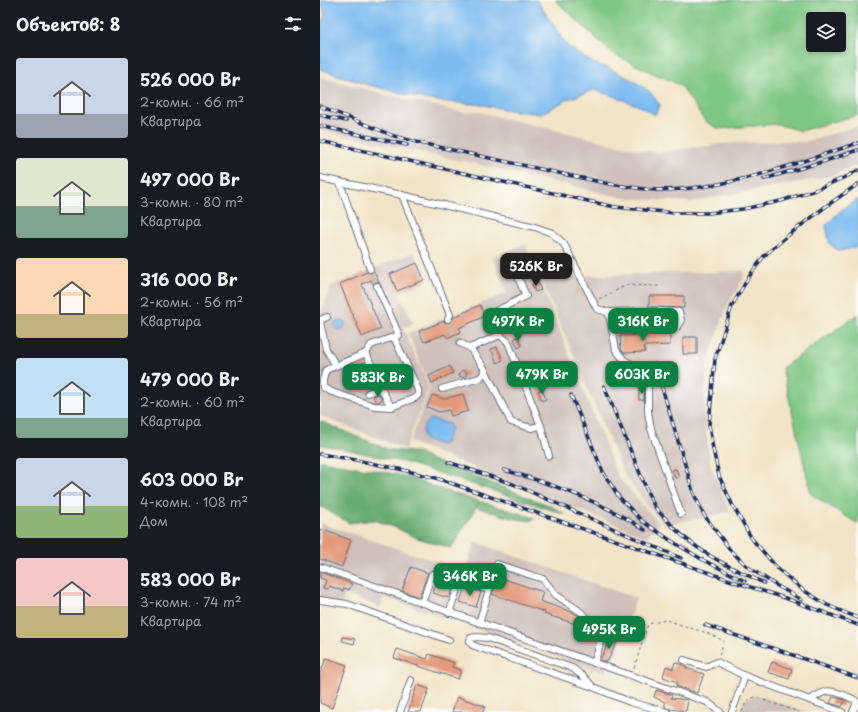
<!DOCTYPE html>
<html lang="ru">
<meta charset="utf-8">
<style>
:root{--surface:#171b24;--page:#242831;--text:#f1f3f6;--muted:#9ea1a6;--accent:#0b8043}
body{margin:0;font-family:"Playpen Sans",sans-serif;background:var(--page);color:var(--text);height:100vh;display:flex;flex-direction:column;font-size:15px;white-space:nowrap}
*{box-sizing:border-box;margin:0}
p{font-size:13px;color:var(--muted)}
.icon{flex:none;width:22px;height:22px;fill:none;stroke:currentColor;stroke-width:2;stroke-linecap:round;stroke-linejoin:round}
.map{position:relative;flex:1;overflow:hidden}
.details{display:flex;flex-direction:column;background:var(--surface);width:320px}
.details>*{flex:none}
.tools{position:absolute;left:486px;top:12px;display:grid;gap:8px}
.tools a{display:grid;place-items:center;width:40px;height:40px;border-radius:4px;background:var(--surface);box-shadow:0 2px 6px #0003;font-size:20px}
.price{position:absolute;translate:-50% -34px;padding:0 9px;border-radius:8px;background:var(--accent);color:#fff;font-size:13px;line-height:26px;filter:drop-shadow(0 1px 2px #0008)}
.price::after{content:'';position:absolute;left:50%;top:24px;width:12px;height:9px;margin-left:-6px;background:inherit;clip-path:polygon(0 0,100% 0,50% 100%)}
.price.selected{background:#222;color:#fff}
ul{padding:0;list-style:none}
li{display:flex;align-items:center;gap:12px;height:100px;padding:0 16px}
li span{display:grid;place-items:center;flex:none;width:112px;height:80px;border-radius:4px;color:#555}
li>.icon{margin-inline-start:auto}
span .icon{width:48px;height:48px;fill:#fffc;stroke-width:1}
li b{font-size:17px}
h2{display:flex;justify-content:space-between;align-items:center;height:48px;padding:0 16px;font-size:17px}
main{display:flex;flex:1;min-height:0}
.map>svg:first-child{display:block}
.industrial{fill:#cfc0ba}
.green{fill:#7fc784;stroke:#4d7b71;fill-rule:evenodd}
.forest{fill:#67ac72;stroke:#416e68}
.water{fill:#7cbbf0;stroke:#4c75a7}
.building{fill:#e3997a}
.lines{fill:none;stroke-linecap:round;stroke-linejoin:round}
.minor-tunnel{stroke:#c7c0b3;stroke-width:6;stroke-dasharray:6 3;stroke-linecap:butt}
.minor-casing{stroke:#666e83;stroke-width:8}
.path{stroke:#666e83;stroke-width:1;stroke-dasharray:3 3;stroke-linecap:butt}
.minor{stroke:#fff;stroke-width:6}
.rail-casing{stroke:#1b2f5e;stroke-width:3.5}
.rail{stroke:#fdfcf7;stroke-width:2;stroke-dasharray:6;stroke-linecap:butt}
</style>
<main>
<section class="details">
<h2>Объектов: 8<svg class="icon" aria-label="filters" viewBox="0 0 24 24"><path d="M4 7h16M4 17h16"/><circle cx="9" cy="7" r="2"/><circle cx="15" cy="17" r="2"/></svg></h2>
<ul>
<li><span style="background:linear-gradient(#c9d6e8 70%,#9aa5b1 0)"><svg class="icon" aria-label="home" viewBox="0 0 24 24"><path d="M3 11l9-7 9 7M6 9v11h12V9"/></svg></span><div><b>526 000 Br</b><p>2-комн. · 66 m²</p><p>Квартира</p></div></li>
<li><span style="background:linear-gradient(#dfe7d0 60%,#7fa58c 0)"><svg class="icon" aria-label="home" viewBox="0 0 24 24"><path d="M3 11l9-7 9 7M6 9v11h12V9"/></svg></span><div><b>497 000 Br</b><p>3-комн. · 80 m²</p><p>Квартира</p></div></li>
<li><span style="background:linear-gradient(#ffd9b3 70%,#c2b280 0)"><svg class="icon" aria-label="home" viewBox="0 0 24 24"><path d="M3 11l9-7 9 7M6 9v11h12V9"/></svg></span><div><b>316 000 Br</b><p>2-комн. · 56 m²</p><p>Квартира</p></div></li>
<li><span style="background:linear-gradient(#bfe0f5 75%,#7fa58c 0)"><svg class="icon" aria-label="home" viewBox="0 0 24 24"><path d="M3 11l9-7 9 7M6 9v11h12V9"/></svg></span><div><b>479 000 Br</b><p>2-комн. · 60 m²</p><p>Квартира</p></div></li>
<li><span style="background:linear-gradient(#c9d6e8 60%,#8fb573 0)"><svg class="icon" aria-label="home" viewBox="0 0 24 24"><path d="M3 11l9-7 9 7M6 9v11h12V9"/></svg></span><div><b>603 000 Br</b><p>4-комн. · 108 m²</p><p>Дом</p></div></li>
<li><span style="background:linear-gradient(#f6c9c9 60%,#c2b280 0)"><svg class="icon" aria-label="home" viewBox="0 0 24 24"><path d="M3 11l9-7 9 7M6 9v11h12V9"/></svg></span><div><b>583 000 Br</b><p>3-комн. · 74 m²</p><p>Квартира</p></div></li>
</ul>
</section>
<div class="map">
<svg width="538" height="712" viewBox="0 0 538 712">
<rect width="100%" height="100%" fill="#fdfcf7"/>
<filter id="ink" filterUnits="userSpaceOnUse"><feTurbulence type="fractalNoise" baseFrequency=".025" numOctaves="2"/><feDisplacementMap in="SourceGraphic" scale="8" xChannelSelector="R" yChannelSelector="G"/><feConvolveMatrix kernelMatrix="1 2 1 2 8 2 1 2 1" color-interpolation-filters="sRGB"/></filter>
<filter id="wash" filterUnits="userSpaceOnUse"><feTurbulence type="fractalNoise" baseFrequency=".012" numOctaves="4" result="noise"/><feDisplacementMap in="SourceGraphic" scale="16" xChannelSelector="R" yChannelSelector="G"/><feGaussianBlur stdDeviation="0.9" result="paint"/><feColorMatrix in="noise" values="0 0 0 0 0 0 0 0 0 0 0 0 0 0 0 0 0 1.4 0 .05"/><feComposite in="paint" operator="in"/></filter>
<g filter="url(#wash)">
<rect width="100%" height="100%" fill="#f2e4c8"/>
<g class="industrial">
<polygon points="0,77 68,95 145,113 155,111 306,147 334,152 342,152 401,144 461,141 485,142 538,126 538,165 512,176 370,202 304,198 152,163 0,130"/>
<polygon points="205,244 298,477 339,523 327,537 90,442 110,388 88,333 187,293 172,258"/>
<polygon points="94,252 107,281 79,293 93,323 83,328 109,388 85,449 0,416 0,316 11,286"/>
<polygon points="424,271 423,280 408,304 387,364 384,412 390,464 410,512 345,525 328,506 305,476 220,277"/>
<polygon points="0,523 145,571 155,542 316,598 301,642 285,673 64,597 60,607 25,594 20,607 0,600"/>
<polygon points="436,695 488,712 420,712 425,700"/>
</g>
<g class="green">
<path d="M 235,0 L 538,0 L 538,115 L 480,131 L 457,124 L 399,129 L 385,121 L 360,85 L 324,69 L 293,54 ZM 493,19 L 519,19 L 519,45 L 493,45 Z"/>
<polygon points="538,314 538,524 491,494 462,368"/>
</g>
<g class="forest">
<polygon points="0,421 69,450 95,452 112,460 231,506 244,514 90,464 29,450 0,445"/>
<polygon points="0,461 3,461 81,475 132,493 215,518 210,521 191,518 156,507 152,515 131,548 97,538 74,527 54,520 29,523 0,506"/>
</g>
<g class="water">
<polygon points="1,0 217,0 246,45 271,62 281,66 287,67 312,80 329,91 340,105 335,115 322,107 290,95 274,90 248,99 220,114 189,110 163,105 108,100 45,84 0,69 0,27 5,15"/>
<polygon points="538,199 538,247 518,251 509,243 506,225 520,211"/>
<polygon points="19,321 25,322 24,327 20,330 15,328 15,323"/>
<path d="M 111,419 L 129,424 L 131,428 L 125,443 L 121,445 L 104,439 C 101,432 104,422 111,419 Z"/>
</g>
<g id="blocks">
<g class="building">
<polygon points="97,263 104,280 77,291 70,274"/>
<polygon points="54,271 59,282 56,282 53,284 51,280 42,284 61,329 42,337 20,284 47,272 51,273"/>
<polygon points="218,282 221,290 215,292 212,284"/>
<polygon points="329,296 364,296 364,308 329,307"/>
<polygon points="160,305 165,316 139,328 141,332 127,338 125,334 104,342 99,331 124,321 126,323 130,323 134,317"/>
<polygon points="350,334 350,345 324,346 325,352 304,353 301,349 300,336"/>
<polygon points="198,337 202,346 198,348 194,339"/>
<rect x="363" y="337" width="14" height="17"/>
<polygon points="177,347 183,360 177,363 171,349"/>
<polygon points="44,362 52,383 41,387 32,367"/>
<polygon points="130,366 133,373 112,383 109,376"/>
<polygon points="142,370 147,372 145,378 139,376"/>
<polygon points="222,389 226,399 222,401 218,391"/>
<rect x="319" y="390" width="5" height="10"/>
<polygon points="59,394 62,400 58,402 56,402 53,396"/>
<polygon points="143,394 148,411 131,416 129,410 119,412 107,407 112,395 124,399"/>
<polygon points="356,469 359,477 355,478 352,470"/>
<polygon points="0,529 31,540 22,567 0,559"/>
<polygon points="91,567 108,573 99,597 82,591"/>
<polygon points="0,572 32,584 29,590 24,588 23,591 9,586 8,589 3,588 6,580 0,578"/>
<polygon points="178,577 223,592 220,601 252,612 259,616 256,624 224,614 225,612 172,594"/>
<polygon points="118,578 134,584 129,598 113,593"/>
<polygon points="145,587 161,592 156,607 140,602"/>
<polygon points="23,637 35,639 34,644 22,641"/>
<polygon points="291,638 297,642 287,662 280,660"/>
<polygon points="77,649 107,659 109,654 134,663 132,667 141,670 138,679 74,658"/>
<polygon points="6,658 27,665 12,708 0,703 0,674"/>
<polygon points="355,662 366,666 366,668 384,674 377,693 356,686 357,682 343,677 346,666 353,669"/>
<polygon points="452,662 472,669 469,679 448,672"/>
<polygon points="97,685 109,689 101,712 88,712"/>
<polygon points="336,690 352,695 351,698 368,700 366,711 350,709 345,707 345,702 334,697"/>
<polygon points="137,697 165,706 163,712 132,712"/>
<polygon points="513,697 525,700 522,707 510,703"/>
</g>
</g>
</g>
<g filter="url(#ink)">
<use href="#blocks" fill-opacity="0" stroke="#666e83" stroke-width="1"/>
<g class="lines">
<g class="minor-tunnel">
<polyline points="50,269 57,286"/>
<polyline points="128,319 132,330 140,343"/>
</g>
<defs>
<g id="minor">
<polyline points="0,178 82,195 215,227 232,233 244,244 277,309 288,312 338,311 359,312 361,320 357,327 347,328 292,329"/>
<polyline points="20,183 50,269"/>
<polyline points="82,195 130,315 128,319"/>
<polyline points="57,286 79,335 51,345 46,353 6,370 3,380 3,387 9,391 54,406 71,407"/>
<polyline points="288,312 291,323 296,350 304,360 319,368 326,376 328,384 328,412 331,429 361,514"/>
<polyline points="0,320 7,317"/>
<polyline points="0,322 6,349 16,366"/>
<polyline points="337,328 338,311"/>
<polyline points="150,348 180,335 182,329 176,311 206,296 190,258"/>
<polyline points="46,353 61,388 71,407 95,398 98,395 98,390 74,337"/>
<polyline points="164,368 191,422 211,428 221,426 188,342 180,335"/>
<polyline points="122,389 160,378 164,373 164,368 150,348 140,343"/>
<polyline points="48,393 61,388"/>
<polyline points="221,426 229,456"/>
<polyline points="0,567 387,702 400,712"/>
<polyline points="0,600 27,604 129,640"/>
<polyline points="102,603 112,574 119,574 169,590"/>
<polyline points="129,613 140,581"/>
<polyline points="159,623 177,564 223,579 236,595 261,612 280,631 281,637 278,651 274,663"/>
<polyline points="364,660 386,667 397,662 425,676 412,712"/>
<polyline points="425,676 522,712"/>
<polyline points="273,687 264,677 252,668 168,638 157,637 151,638 150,641 152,645 273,687 310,702 347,712"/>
<path d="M 490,700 C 505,690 507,689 524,695 C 528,697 532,698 536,701 L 536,705 L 533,712"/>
<polyline points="80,712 91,680"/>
</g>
</defs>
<use href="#minor" class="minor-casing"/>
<g class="path">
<polyline points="279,299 307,285 339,286"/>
<polyline points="314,668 328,624 346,620 387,633 404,641 399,656"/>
<path d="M 422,712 C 425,704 426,700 435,697 L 479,712"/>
</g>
<use href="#minor" class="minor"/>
<defs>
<g id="rail">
<path d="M 0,106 L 74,136 L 100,143 L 285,183 C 302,186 319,189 336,190 C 405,191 474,164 538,143"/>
<polyline points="0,115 26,121"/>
<polyline points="0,126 87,145"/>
<polyline points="0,141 295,207 355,213 389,213 423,209 461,201 495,190 528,176 538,170"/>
<polyline points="444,179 505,161 538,150"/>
<polyline points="538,184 505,207 466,237 444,256 428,278 412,306 395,359 389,425 393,449 399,476 412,504 432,539 459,570 483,590 507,605 538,618"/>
<polyline points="335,364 367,471 373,492 384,515 411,551 428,567 454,584 482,600"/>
<path d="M 284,386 L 328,493 C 330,497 332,502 335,507 C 338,511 342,515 345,518 C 372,550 407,566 444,583"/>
<polyline points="251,395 283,472 299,497 322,521 350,540 383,560 425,581"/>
<polyline points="0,454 36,460 79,469 116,478 318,548 421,584 465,598 538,625"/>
<polyline points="128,462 193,484 328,544 361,558"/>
<path d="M 184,470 C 233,484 283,502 325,530"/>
<polyline points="385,625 467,653 538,678"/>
</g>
</defs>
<use href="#rail" class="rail-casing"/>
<use href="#rail" class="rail"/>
</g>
</g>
</svg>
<div class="tools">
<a><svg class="icon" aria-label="layers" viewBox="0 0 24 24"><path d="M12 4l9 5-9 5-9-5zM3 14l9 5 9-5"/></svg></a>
</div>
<b class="price selected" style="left:216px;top:287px">526K Br</b>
<b class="price" style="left:198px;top:342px">497K Br</b>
<b class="price" style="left:323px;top:342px">316K Br</b>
<b class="price" style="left:222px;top:395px">479K Br</b>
<b class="price" style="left:322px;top:395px">603K Br</b>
<b class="price" style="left:58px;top:398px">583K Br</b>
<b class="price" style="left:150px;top:597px">346K Br</b>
<b class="price" style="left:289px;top:650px">495K Br</b>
</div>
</main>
